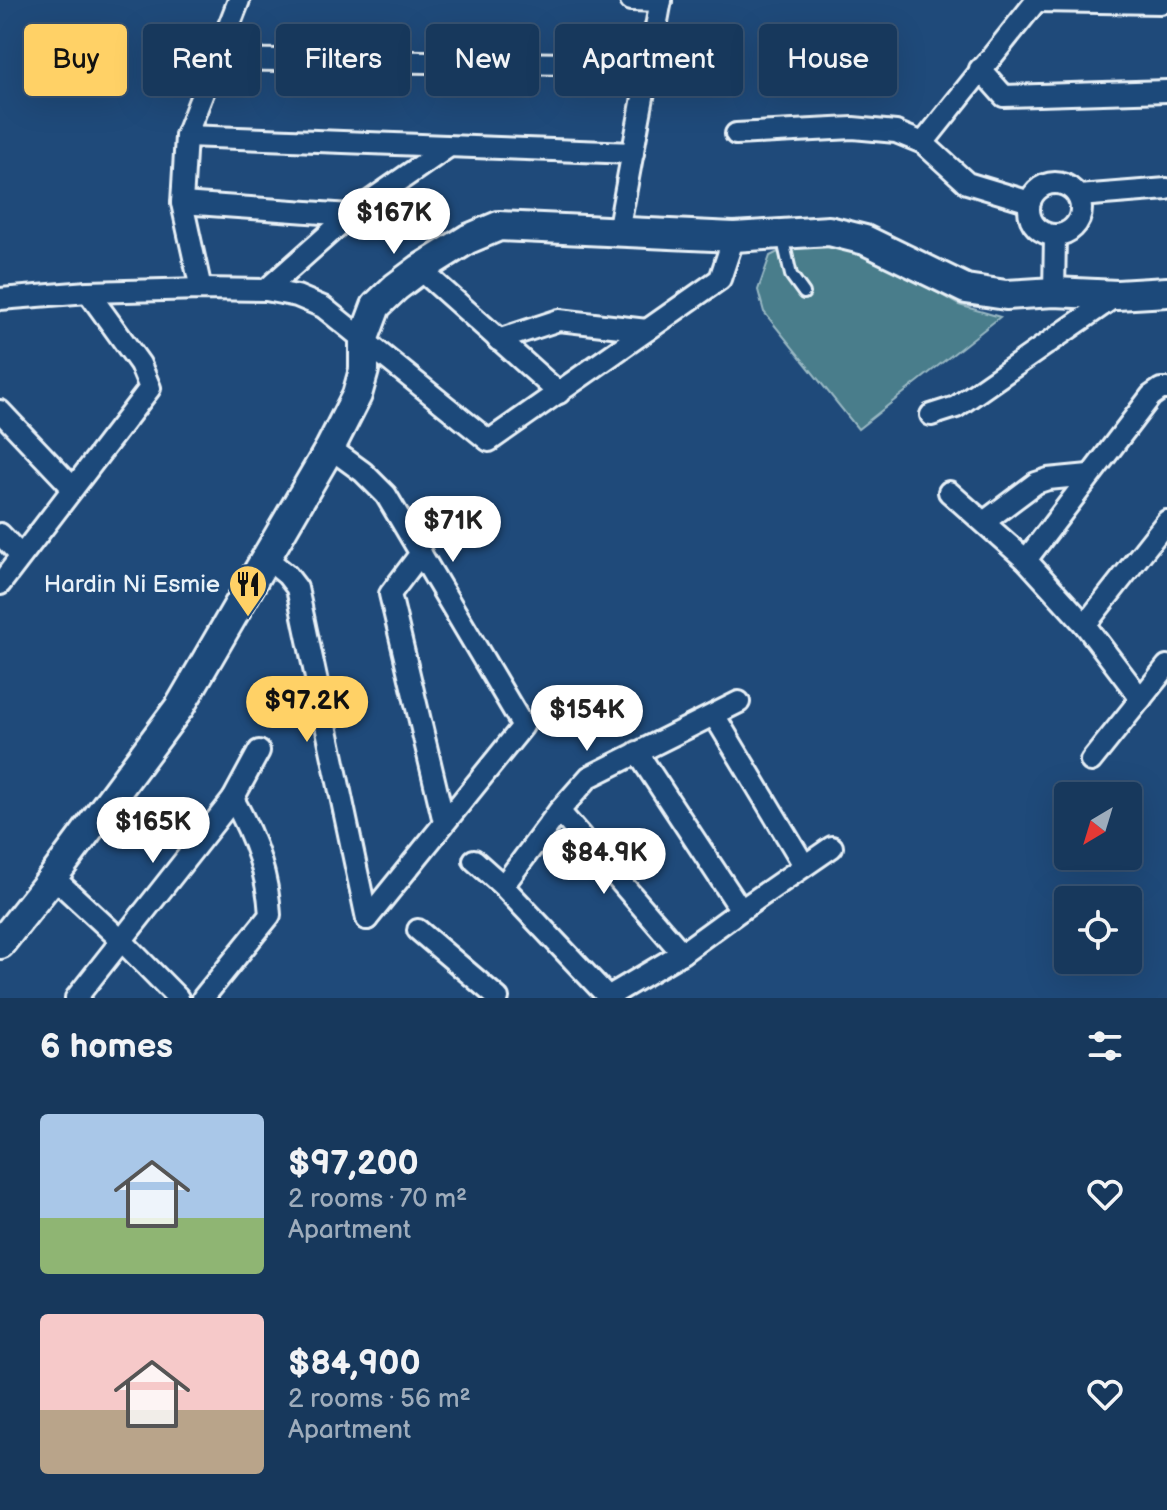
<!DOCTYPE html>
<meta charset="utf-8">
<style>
:root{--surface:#17385c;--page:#244365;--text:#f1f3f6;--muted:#9eacbb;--line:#365272;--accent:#ffd166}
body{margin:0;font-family:"Balsamiq Sans",sans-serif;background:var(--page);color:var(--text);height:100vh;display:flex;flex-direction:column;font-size:30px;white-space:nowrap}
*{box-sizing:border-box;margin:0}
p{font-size:26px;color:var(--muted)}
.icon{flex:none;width:44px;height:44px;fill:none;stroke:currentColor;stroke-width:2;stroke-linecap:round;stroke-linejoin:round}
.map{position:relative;height:998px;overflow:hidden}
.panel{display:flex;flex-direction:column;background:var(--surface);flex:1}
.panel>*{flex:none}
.banner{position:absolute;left:24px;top:24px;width:1120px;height:72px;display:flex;gap:16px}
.needle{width:52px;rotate:218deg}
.controls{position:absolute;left:1054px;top:782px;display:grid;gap:16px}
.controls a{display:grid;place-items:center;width:88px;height:88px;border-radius:8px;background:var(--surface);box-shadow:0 8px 32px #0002,0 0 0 2px var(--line);font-size:40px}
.price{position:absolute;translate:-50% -68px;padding:0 18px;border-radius:28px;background:#fff;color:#222;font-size:26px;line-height:52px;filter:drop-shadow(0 2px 4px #0008)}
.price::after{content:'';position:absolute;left:50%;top:48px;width:24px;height:18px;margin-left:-12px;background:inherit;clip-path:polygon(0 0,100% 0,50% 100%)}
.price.on{background:var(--accent);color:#111}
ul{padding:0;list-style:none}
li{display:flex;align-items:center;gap:24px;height:200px;padding:0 40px}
li span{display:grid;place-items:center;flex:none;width:224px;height:160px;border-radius:8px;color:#555}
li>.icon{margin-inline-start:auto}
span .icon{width:96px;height:96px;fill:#fffc;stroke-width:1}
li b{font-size:34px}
h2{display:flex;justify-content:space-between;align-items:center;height:96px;padding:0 40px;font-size:34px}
.chip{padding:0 28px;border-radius:8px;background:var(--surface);box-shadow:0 8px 32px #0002,0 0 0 2px var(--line);font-size:28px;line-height:72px}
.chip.on{background:var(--accent);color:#111}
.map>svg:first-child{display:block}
.green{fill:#487d8b;stroke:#98b7c2;stroke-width:2}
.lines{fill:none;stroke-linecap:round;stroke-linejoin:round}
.lane-casing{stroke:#e8f1f8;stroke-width:16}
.street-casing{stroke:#e8f1f8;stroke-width:26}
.secondary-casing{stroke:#e8f1f8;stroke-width:34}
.lane{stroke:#1f4a7a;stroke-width:10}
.street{stroke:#1f4a7a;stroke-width:20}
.secondary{stroke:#1f4a7a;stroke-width:28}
.labels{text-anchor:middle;stroke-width:6;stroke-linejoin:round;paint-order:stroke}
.poi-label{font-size:24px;fill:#e8f1f8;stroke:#1f4a7a;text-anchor:end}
</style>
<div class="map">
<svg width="1167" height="998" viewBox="0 0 1167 998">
<rect width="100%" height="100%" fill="#1f4a7a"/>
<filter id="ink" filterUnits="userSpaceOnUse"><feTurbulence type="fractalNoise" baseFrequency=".0125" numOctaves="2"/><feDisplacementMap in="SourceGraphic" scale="16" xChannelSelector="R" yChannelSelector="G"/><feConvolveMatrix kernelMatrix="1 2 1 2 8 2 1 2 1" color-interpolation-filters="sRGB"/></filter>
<g filter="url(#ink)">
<polygon class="green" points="842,247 907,275 959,305 1000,317 858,429 764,312 758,290 770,256 786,248"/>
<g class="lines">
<defs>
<polyline id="lane" points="782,236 791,275 804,293"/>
<g id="street">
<polyline points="631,0 661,1"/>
<polyline points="1037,1 1161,3"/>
<polyline points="217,59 649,65"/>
<polyline points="980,69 1004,96 1167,91"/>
<polyline points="736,134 853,128 896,132 923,143 967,183 1030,202"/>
<polyline points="186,136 633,153"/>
<polyline points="923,143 1037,0"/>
<circle cx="1055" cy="209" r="26"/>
<polyline points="1079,196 1167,189"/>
<polyline points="182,203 350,215"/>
<polyline points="618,232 661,0"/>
<polyline points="420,269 559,393"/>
<polyline points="201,289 182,203 186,136 239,0"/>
<polyline points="266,290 350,215 448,147"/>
<polyline points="1054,292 1055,236"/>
<polyline points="0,299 88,292 201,289 266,290 297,296 323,307 489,441 720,279 734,237"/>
<polyline points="498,340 559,320 647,330"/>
<polyline points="0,411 73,488"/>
<polyline points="931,415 956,407 1117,295"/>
<polyline points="330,448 363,472 386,495 523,726 367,919"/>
<polyline points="949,492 1026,560 1085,625 1141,699"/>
<polyline points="984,522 1036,483 1048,479 1089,475"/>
<polyline points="0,534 21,556"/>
<polyline points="421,553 390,594 444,822"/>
<polyline points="265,557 287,575 297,588 367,919"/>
<polyline points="1026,560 1151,396 1161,389 1167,389"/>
<polyline points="0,584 150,388 140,364 88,292"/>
<polyline points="1085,625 1167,521"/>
<polyline points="714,715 804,865"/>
<polyline points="637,752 741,910"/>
<polyline points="1091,761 1167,666"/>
<polyline points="559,811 682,953"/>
<polyline points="474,860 503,886 608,997"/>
<polyline points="53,877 122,941 178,998"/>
<polyline points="503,886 559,811 589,777 739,702"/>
<polyline points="418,930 498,998"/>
<polyline points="76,998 233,799 259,751"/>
<path d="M 203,998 L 270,915 C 268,874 253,834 233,799"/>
<polyline points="606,998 682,953 741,910 832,847"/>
</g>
<polyline id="secondary" points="0,944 53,877 180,706 330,448 357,395 364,370 364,338 376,306 396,287 420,269 468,239 499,226 734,237 829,231 865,240 966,289 1006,295 1054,292 1117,295 1167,292"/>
</defs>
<use href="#lane" class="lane-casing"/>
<use href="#street" class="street-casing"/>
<use href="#secondary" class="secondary-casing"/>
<use href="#lane" class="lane"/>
<use href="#street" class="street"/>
<use href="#secondary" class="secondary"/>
</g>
</g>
<defs>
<symbol id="restaurant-pin" viewBox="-11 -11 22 30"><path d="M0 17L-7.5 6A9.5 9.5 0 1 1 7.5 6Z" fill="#ffd166" stroke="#1f4a7a"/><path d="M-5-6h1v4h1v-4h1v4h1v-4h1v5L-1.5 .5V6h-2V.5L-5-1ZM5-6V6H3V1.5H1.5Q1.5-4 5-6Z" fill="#111"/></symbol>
</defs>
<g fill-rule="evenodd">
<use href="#restaurant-pin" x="226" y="562" width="44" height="60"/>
</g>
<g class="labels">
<g class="poi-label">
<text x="220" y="592">Hardin Ni Esmie</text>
</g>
</g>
</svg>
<div class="controls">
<a><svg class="needle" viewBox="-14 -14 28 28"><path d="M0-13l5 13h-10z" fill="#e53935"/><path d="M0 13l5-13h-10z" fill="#9eacbb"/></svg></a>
<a><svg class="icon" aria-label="locate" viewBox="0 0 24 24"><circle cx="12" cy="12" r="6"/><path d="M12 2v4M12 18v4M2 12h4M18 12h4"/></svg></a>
</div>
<b class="price" style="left:394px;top:256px">$167K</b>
<b class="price" style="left:453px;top:564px">$71K</b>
<b class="price on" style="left:307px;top:744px">$97.2K</b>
<b class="price" style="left:587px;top:753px">$154K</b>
<b class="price" style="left:153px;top:865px">$165K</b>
<b class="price" style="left:604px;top:896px">$84.9K</b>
<div class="banner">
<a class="chip on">Buy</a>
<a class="chip">Rent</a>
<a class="chip">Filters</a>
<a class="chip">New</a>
<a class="chip">Apartment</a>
<a class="chip">House</a>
</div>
</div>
<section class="panel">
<h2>6 homes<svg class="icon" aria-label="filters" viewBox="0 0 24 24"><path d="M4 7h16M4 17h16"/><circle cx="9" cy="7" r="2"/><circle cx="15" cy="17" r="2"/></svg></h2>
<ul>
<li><span style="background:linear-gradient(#a9c7e8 65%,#8fb573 0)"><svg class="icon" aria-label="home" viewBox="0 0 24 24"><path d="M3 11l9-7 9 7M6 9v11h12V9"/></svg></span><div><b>$97,200</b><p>2 rooms · 70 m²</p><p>Apartment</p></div><svg class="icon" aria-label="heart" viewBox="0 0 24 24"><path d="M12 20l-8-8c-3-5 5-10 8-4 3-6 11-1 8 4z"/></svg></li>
<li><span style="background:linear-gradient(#f6c9c9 60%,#b9a48a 0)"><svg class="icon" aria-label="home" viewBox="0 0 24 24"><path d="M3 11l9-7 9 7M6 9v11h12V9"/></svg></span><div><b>$84,900</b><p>2 rooms · 56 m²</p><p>Apartment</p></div><svg class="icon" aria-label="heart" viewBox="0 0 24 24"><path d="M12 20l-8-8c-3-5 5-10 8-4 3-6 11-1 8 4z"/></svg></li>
</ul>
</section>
